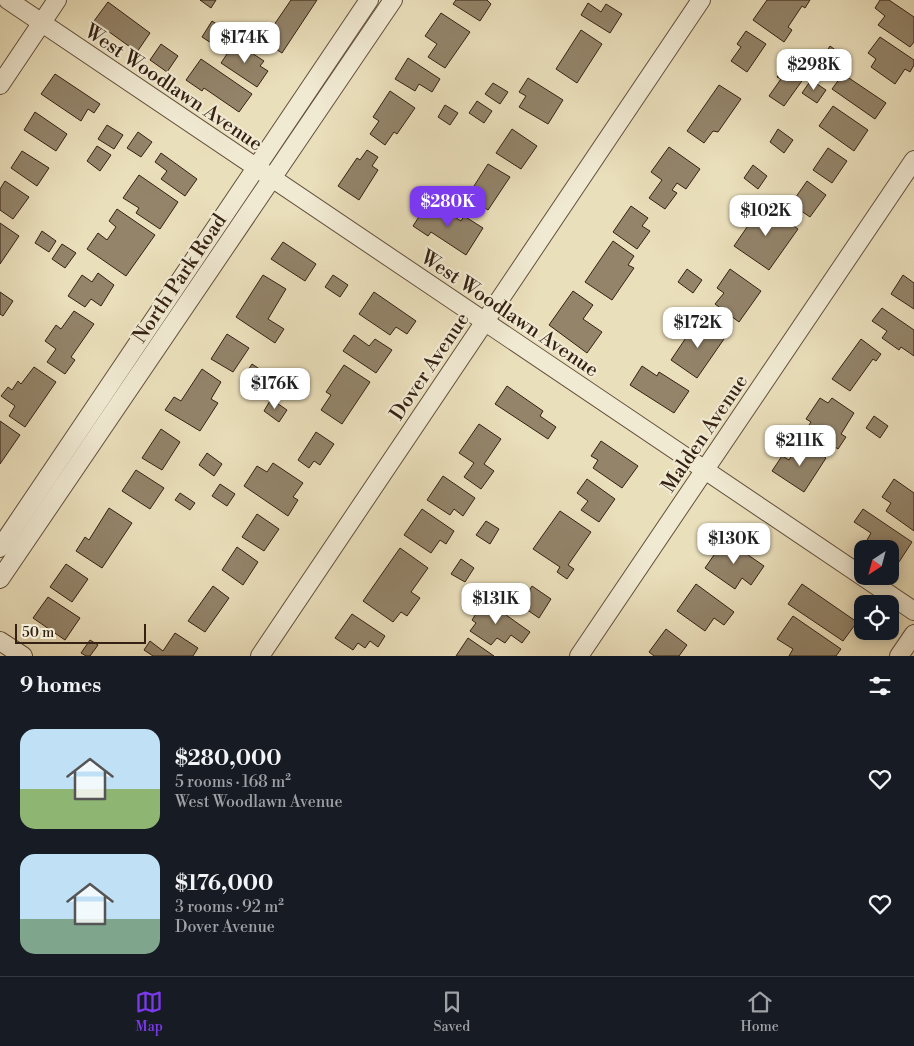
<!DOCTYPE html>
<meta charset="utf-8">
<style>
:root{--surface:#171b24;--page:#242831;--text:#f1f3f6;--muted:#9ea1a6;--line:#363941;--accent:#7c3aed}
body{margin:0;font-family:"Libre Bodoni",serif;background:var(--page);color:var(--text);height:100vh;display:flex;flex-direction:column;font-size:19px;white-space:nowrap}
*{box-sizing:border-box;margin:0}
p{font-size:16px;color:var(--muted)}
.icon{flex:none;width:28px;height:28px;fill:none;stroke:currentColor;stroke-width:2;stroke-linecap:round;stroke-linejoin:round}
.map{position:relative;height:656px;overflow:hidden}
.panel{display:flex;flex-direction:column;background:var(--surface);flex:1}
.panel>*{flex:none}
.needle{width:32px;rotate:216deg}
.tools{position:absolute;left:854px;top:540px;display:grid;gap:10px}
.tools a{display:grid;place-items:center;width:45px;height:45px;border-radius:10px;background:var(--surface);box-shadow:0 2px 12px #0003;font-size:25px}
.scale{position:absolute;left:15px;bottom:12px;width:131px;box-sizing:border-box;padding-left:5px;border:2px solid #352113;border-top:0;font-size:14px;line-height:18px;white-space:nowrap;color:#352113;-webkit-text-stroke:4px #f1ead3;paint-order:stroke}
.price{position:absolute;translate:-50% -42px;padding:0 11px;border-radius:10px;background:#fff;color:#222;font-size:16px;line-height:32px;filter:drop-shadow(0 1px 2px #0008)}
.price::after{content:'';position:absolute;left:50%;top:30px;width:15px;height:11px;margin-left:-8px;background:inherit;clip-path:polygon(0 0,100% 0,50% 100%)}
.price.current{background:var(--accent);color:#fff}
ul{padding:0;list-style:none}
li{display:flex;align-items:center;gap:15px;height:125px;padding:0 20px}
li span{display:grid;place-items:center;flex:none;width:140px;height:100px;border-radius:15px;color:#555}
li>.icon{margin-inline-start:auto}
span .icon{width:60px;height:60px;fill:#fffc;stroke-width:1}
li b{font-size:21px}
h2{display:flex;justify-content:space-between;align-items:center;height:60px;padding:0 20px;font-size:21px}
.dock{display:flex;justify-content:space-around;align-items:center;height:70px;border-top:1px solid var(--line);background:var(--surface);font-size:14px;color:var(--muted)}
.dock a{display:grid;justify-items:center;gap:2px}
.dock .current{color:var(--accent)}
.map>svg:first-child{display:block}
.building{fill:#93846a;stroke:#352113}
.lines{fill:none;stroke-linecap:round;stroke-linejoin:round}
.minor-casing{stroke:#62503d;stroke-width:20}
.minor{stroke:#f1ead3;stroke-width:18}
.labels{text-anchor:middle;stroke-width:4.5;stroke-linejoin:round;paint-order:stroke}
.street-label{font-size:20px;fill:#352113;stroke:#f1ead3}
</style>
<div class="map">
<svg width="914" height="656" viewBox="0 0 914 656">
<rect width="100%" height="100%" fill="#eadfbb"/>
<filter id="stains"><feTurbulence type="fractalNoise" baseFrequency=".004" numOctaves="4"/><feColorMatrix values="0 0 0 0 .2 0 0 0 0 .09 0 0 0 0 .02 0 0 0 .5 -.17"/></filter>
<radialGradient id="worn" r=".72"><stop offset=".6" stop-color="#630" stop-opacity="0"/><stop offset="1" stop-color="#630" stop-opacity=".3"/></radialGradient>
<g class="building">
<polygon points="200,0 216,0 211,8"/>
<polygon points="291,0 317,0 282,53 263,41"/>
<polygon points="456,0 487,0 491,4 480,21 453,4"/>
<polygon points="767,0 810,0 805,8 802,6 788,27 792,30 784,42 753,20"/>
<polygon points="880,0 889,0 914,17 914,42 910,47 878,25 885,16 875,8"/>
<polygon points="108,2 150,33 137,52 94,21"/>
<polygon points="588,3 601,12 606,4 622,14 610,33 581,15"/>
<polygon points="441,13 470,32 445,68 428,57 437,44 425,36"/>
<polygon points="212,21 229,32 219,48 202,37"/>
<polygon points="581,30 602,44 577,83 556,69"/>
<polygon points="746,31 766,44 747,72 731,61 741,47 737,44"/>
<polygon points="880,37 914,60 914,65 910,72 905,69 895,84 871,67 876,59 868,53"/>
<polygon points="235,42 264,61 260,66 268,71 257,87 221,63"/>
<polygon points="161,44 178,56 167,72 150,60"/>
<polygon points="830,46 845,57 836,70 821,60"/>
<polygon points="408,58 440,79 432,92 419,84 415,91 395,79"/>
<polygon points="790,58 809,71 784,106 769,96 781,79 777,77"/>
<polygon points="201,59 252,94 239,112 204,88 202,91 186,80"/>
<polygon points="55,74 100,104 94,113 88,109 81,121 41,94"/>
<polygon points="843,74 886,103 875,119 832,89"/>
<polygon points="528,78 563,100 548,124 519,107 526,96 519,92"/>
<polygon points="811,80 826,90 817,103 802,93"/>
<polygon points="493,83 508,92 500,104 485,94"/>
<polygon points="719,85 741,99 718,132 713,131 704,143 687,131"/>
<polygon points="390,91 415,108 397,134 394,132 385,145 370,134 379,121 373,117"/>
<polygon points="477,101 492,111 484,123 469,113"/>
<polygon points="445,105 458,113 450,125 438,117"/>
<polygon points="833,106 868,130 854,151 819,126"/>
<polygon points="35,112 67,134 56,151 24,130"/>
<polygon points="107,125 123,135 114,149 98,139"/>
<polygon points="512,129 537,146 521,169 496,153"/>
<polygon points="778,129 793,140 784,153 770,142"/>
<polygon points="138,132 152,142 141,157 127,148"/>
<polygon points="97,146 111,155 100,171 87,161"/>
<polygon points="669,147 700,169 686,189 677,183 672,190 677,193 665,209 649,198 662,180 651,172"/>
<polygon points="828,148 847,161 832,183 813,170"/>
<polygon points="367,150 378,157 372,166 378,170 359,200 338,186 357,158 360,160"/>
<polygon points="22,151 49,168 37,186 11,168"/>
<polygon points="161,153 197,179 185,196 161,179 167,171 155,162"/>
<polygon points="488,164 510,177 488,210 467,197"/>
<polygon points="753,165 767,176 758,189 744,178"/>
<polygon points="139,175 178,202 160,229 136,213 139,208 123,198"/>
<polygon points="5,181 29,197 13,219 0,210 0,189"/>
<polygon points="807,181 826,195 810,217 791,204"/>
<polygon points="429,201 461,221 464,216 483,228 466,255 431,232 428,236 413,226"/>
<polygon points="763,204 798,229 769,270 734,246"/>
<polygon points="631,206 648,218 642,226 650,231 637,249 613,232"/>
<polygon points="117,209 155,235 126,276 87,249 98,233 107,240 116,227 109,221"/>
<polygon points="0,223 19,236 0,264"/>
<polygon points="42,231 56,241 49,252 35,243"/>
<polygon points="613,241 634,256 628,265 634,268 612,300 585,282"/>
<polygon points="283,242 316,264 305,281 271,259"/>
<polygon points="62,244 76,253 65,268 52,259"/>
<polygon points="687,269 702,280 693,293 678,282"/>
<polygon points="730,269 761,291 739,322 715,304 724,293 717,288"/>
<polygon points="98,273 114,285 101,306 91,299 85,307 68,296 82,275 92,282"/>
<polygon points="263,275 286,289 268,319 284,329 275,343 236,317"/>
<polygon points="333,275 348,285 340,297 325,287"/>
<polygon points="903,275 914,283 914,309 891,294"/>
<polygon points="573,291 593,305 583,319 602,332 587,353 549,325"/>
<polygon points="0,292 13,301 3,316 0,314"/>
<polygon points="374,292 416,321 407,334 396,327 390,335 359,314"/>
<polygon points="882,308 914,330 914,356 901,347 899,350 882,338 887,331 872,321"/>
<polygon points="74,311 94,324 71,357 75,360 65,374 47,362 56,349 45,341 56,325 61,329"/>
<polygon points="698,320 724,339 697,378 671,360"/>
<polygon points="227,334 249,348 233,372 211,359"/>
<polygon points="354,335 369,346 375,339 392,350 376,373 343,351"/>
<polygon points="861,339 881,354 876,361 873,359 850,391 832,379"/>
<polygon points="252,364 264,372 253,387 242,379"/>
<polygon points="344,365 370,382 342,424 321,410 331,395 326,392"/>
<polygon points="642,366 657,376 659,372 689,391 674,413 630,385"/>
<polygon points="34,367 56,382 25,427 9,416 15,406 1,396 8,387 12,390 18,381 21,384"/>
<polygon points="202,369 221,382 211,399 218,403 200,431 165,410 174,397 181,401"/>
<polygon points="507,386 543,411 540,416 556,427 548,439 495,404"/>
<polygon points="820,398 828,403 832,398 854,413 841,434 846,437 838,449 807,428 811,422 806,419"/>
<polygon points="271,399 287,410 279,422 264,411"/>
<polygon points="874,416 888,426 880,438 866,428"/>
<polygon points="0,421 20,435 0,464"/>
<polygon points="479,424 501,439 484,464 494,471 481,489 464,477 474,463 459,453"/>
<polygon points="161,429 180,442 162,470 142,458"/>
<polygon points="316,432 334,444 320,465 314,461 309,468 298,460"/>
<polygon points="601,441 638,466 622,488 593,468 598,460 591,456"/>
<polygon points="801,441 826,458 804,492 772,471 782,456 789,460"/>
<polygon points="207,453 222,464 214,476 199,465"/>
<polygon points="273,463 303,483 293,497 298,500 288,516 244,486 257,466 267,472"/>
<polygon points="136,470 164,488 150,509 122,491"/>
<polygon points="443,476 475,498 463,516 454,509 450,515 427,500"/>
<polygon points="587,479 615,499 599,522 581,510 588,501 577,493"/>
<polygon points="894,479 914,493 914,531 886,511 891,503 882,497"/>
<polygon points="220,484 235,494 227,506 212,496"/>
<polygon points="180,493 195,503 190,510 175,500"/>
<polygon points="109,508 132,523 102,568 76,551 85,537 89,540"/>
<polygon points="422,509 454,531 446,544 440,540 431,553 404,535"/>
<polygon points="863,509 912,542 899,562 890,556 890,549 879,549 867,540 871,533 854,522"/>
<polygon points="560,511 591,532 568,565 574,569 567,579 557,572 560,567 533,549"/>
<polygon points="257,514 279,529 264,551 242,537"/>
<polygon points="486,521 499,529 490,544 476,535"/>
<polygon points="725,539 764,566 751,585 742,578 735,589 705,568"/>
<polygon points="237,547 258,562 243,585 222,570"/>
<polygon points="400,548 428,568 411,592 420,598 407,616 401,612 393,622 363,601"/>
<polygon points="461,559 474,568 465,582 451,574"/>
<polygon points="66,564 88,579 72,602 50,587"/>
<polygon points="696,584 734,612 724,625 714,618 705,631 677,611"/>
<polygon points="802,584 857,622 843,641 788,604"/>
<polygon points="213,586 229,598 205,632 188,621"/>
<polygon points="532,586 551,599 539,618 520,605"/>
<polygon points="48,597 80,618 65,640 33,618"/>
<polygon points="485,600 530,632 522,643 511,635 505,643 497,638 491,645 470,631 476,623 472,620"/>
<polygon points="352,614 385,636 378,647 370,641 365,648 358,643 353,650 335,638"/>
<polygon points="793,616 841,649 836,656 789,656 793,649 777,639"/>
<polygon points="666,629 687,645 679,656 654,656 649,652"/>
<polygon points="175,633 198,648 193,656 153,656 144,650 150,641 163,651"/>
<polygon points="468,638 494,656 456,656"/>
<polygon points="90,640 98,645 90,656 86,656 81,653"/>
</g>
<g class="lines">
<defs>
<g id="minor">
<polyline points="8,0 914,611"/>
<polyline points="0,85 57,0"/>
<polyline points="0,548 369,0"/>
<polyline points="0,579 393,0"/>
<polyline points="0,641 23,656"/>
<polyline points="260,656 701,0"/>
<polyline points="579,656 914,160"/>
<polyline points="899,656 914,634"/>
</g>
</defs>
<use href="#minor" class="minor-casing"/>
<use href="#minor" class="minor"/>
</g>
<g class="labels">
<g class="street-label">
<text transform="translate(174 87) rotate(34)" y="7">West Woodlawn Avenue</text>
<text transform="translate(179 278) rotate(-56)" y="7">North Park Road</text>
<text transform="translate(510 313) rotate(34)" y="7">West Woodlawn Avenue</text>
<text transform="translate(429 366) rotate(-56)" y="7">Dover Avenue</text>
<text transform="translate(704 433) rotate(-56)" y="7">Malden Avenue</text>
</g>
</g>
<rect width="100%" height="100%" filter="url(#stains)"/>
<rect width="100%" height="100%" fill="url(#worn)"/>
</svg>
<div class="tools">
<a><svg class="needle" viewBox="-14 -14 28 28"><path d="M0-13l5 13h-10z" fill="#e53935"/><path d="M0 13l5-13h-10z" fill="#9ea1a6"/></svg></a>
<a><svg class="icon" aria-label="locate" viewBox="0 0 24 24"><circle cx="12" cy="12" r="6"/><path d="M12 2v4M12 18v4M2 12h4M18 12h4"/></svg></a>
</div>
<div class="scale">50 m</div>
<b class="price" style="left:245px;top:64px">$174K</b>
<b class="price" style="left:814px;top:91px">$298K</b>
<b class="price current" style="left:448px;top:228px">$280K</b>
<b class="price" style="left:766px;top:237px">$102K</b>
<b class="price" style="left:698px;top:349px">$172K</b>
<b class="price" style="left:275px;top:410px">$176K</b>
<b class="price" style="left:800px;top:467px">$211K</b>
<b class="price" style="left:734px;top:565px">$130K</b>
<b class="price" style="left:496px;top:625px">$131K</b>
</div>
<section class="panel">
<h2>9 homes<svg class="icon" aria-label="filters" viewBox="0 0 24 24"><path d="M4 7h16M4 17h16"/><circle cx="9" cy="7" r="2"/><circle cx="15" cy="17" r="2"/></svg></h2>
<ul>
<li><span style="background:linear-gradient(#bfe0f5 60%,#8fb573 0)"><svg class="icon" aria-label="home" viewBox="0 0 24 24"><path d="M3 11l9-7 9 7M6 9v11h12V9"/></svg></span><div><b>$280,000</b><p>5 rooms · 168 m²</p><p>West Woodlawn Avenue</p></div><svg class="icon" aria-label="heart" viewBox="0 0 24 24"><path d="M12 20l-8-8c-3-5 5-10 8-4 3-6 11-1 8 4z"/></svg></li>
<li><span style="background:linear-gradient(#bfe0f5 65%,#7fa58c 0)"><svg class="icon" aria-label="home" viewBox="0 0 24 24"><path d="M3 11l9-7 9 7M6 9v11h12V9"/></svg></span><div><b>$176,000</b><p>3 rooms · 92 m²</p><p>Dover Avenue</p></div><svg class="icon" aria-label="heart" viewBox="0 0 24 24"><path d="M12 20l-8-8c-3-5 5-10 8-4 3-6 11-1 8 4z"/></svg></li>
</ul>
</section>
<nav class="dock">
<a class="current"><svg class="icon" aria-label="map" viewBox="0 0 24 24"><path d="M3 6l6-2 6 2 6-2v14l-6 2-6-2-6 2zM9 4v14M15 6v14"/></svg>Map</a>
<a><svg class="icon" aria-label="saved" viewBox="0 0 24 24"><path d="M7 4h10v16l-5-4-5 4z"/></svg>Saved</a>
<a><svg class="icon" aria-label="home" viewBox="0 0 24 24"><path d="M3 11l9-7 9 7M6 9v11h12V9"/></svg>Home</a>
</nav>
